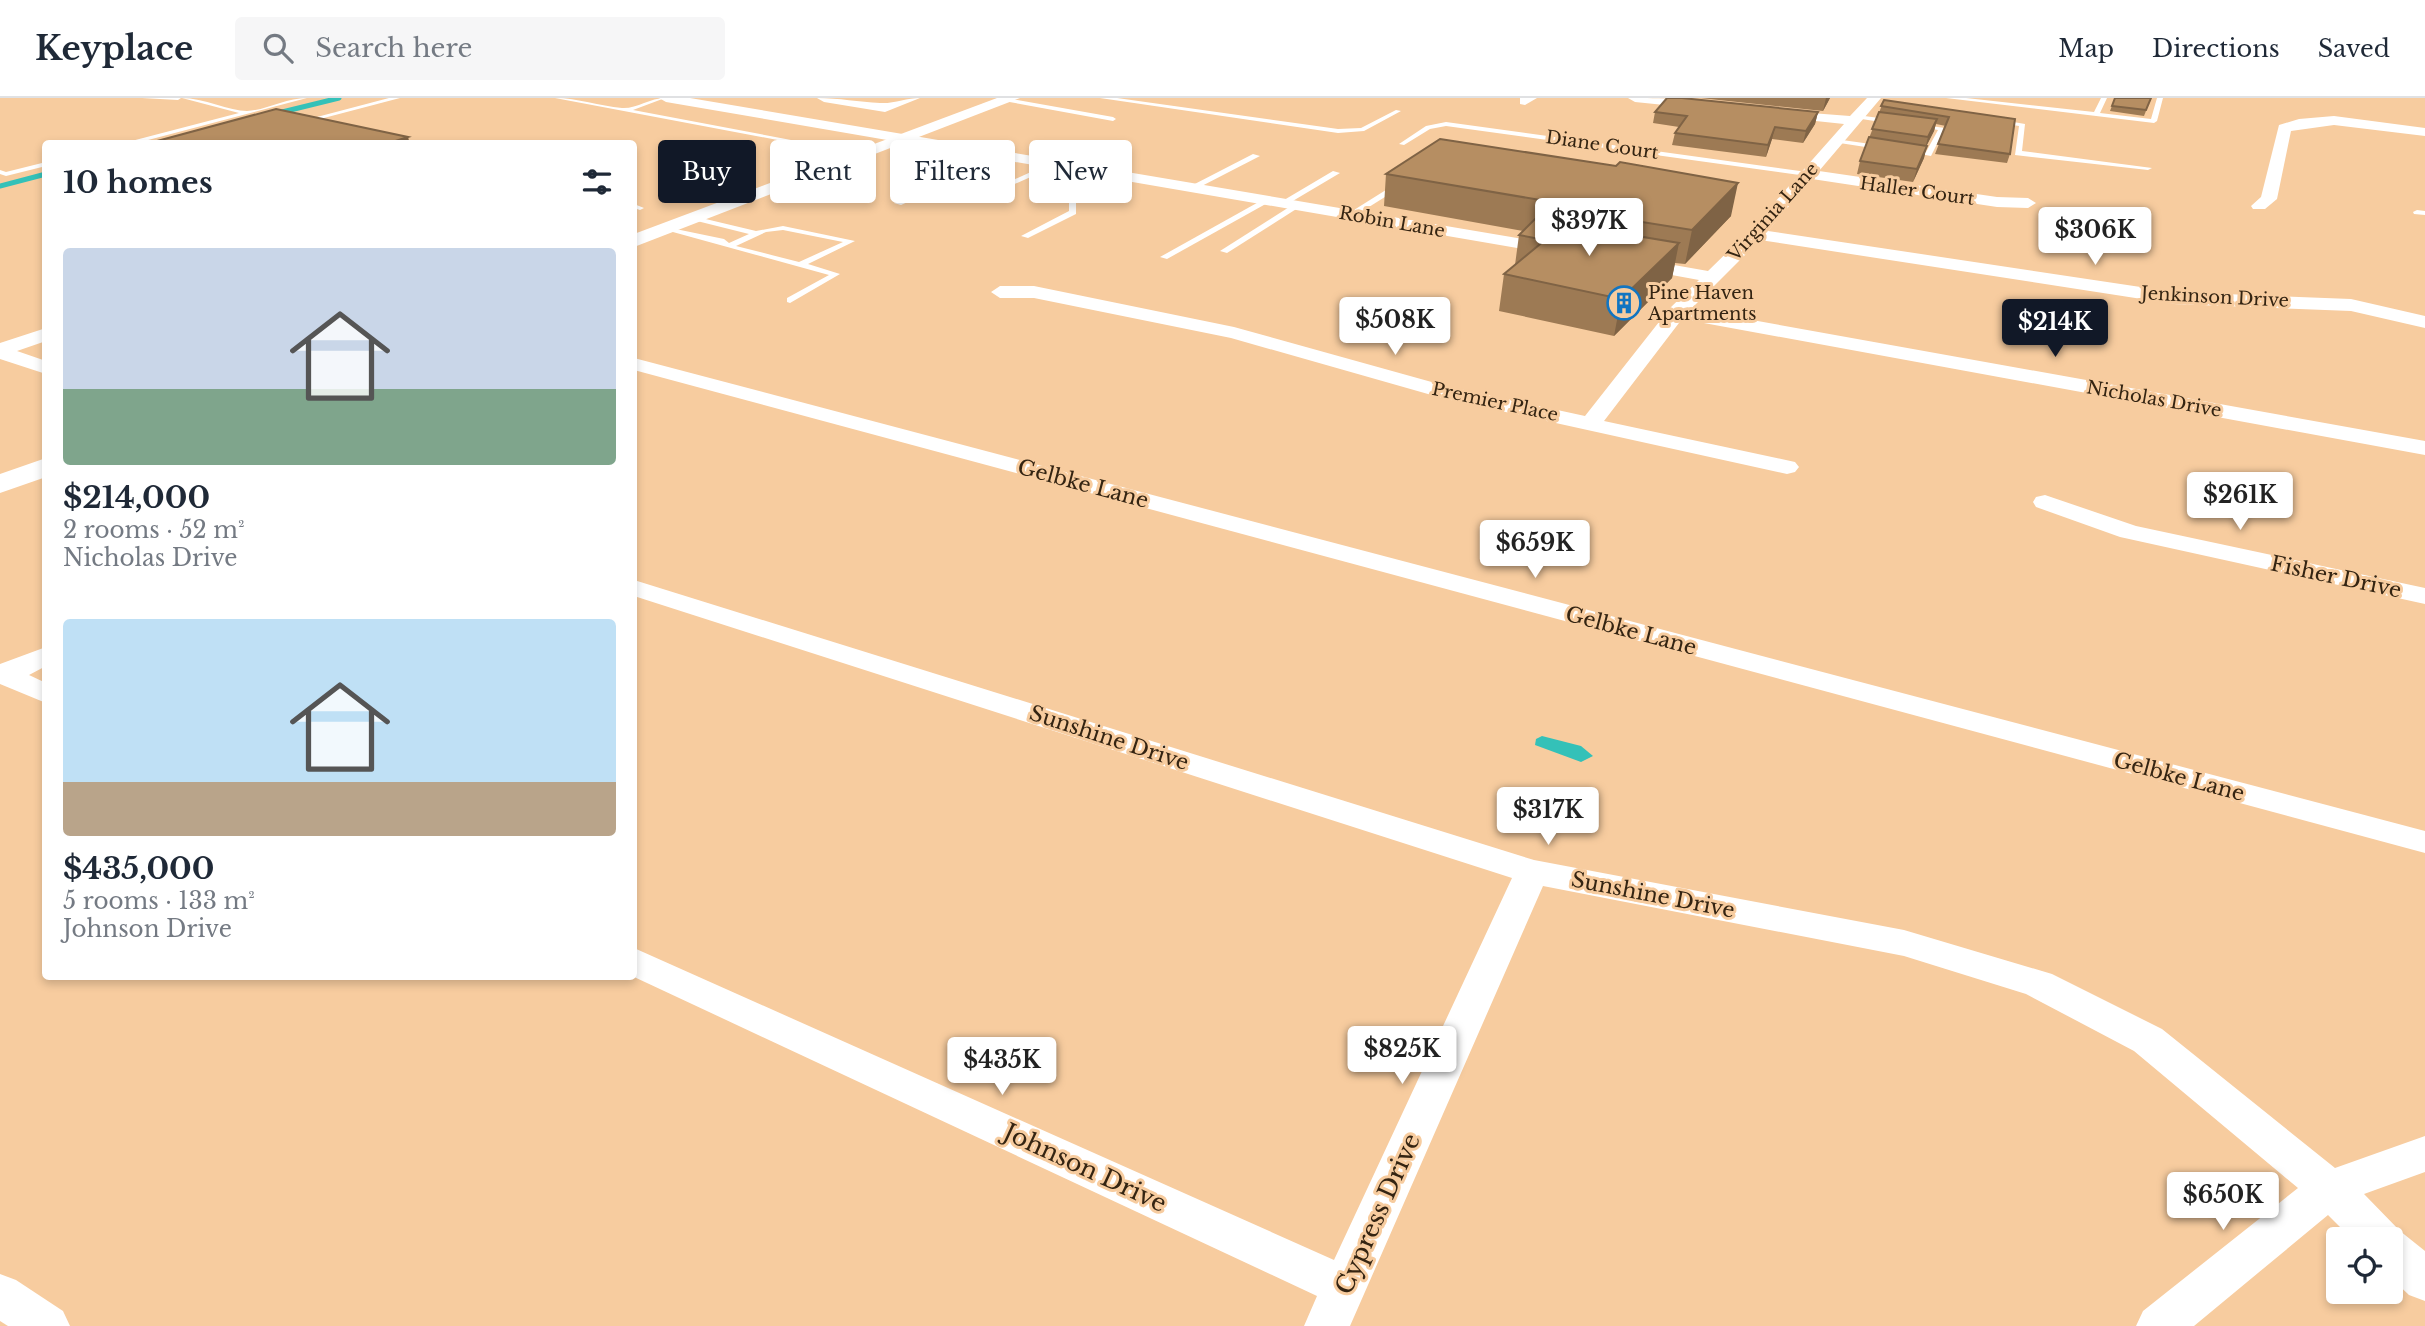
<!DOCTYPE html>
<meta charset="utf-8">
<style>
:root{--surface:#fff;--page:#f6f6f7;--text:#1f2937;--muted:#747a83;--line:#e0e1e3;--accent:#111827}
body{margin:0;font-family:"Libre Baskerville",serif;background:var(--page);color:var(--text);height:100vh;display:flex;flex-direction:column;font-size:26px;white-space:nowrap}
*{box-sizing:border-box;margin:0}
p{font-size:23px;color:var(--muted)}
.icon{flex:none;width:38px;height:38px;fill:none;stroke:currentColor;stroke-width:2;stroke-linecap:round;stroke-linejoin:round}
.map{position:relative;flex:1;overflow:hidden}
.panel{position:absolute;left:42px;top:42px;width:595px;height:840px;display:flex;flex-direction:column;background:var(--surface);border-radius:7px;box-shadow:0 4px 10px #0003}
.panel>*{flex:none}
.banner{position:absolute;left:658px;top:42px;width:665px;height:63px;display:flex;gap:14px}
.fabs{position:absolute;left:2326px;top:1129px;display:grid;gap:14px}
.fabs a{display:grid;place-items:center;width:77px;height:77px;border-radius:7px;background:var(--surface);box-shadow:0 4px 10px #0003;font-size:35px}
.price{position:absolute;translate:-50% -60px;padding:0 16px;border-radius:7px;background:#fff;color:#222;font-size:23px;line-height:46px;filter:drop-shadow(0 2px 4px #0008)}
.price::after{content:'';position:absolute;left:50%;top:42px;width:21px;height:16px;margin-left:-10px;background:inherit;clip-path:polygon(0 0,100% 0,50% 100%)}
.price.on{background:var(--accent);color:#fff}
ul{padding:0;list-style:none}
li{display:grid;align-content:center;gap:14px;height:371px;padding:0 21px}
li span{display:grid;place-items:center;height:217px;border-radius:7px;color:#555}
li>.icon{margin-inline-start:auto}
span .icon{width:126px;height:126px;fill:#fffc;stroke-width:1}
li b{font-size:30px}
h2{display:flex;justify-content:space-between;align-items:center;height:84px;padding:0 21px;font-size:30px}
.chip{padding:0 24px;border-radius:7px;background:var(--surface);box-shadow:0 4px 10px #0003;font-size:24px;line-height:63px}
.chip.on{background:var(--accent);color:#fff}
header{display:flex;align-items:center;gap:42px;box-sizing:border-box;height:98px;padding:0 35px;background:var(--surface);border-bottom:2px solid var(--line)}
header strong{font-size:33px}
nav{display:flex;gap:38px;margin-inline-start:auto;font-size:24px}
.search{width:490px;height:63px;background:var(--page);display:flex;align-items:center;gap:18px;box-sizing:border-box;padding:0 24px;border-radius:7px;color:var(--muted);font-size:26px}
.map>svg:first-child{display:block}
.water{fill:#34c1b8}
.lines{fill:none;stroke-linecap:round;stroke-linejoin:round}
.stream{stroke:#34c1b8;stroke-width:5}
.service{fill:#fff;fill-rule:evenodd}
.minor{fill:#fff;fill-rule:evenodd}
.tertiary{fill:#fff;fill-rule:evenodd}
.wall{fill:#9d7a54}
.shaded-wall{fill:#7f6345}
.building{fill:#b68e62;stroke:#7f6345;stroke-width:2}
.labels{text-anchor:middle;stroke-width:6;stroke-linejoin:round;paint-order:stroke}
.far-street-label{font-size:18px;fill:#342412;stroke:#f7cc9f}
.far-poi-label{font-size:18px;fill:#342412;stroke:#f7cc9f;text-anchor:start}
.street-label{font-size:21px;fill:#342412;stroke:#f7cc9f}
.near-street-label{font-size:24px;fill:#342412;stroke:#f7cc9f}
</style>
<header>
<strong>Keyplace</strong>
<div class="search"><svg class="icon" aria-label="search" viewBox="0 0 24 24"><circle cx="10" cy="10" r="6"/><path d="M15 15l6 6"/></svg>Search here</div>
<nav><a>Map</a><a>Directions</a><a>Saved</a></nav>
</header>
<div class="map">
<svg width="2425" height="1228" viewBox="0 0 2425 1228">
<rect width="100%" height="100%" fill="#f7cc9f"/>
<polygon class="water" points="1542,638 1581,648 1593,658 1581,664 1535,647 1536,641"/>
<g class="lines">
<g class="stream">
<polyline points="274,16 339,0"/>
<polyline points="0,88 46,76"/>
</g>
<g class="service">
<polygon points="142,0 181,0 178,2"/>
<path d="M 182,0 C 203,0 230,13 247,13 C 267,12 286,0 307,0 L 133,46 L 120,46 L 239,15 Z"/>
<polygon points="389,0 400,0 301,26 298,24"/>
<path d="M 555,0 C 578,0 599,8 622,10 C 636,11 650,0 665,0 L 633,12 L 791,42 L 788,44 Z"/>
<polygon points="1006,0 1113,19 1116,21 1113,23 1004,3"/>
<polygon points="1100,0 1117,0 1338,31 1361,30 1396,12 1401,13 1364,33 1338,35"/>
<polygon points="1946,0 1966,0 2094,14 2101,0 2107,0 2100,15 2151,21 2157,0 2163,0 2157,23 2154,25"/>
<polygon points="1857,17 1894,22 1897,24 1894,26 1855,20"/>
<polygon points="1996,21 2025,26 2022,53 2152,70 2148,72 2015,57 2019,28 1994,24"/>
<polygon points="1446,24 1807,74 1811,76 1807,78 1446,28 1430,31 1404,47 1399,46 1426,28"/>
<polygon points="1916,26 1945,30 1931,58 1904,53 1908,51 1926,54 1938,32 1916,28"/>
<polygon points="1835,41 1885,48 1889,50 1885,52 1833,44"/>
<polygon points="1253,56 1260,58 1194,92 1187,90"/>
<polygon points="46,64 46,68 6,78 0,76 0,72 6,74"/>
<polygon points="1053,64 1060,66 974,104 928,95 901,107 894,105 954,80 958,82 957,84 936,92 973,100"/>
<polygon points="1333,73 1340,75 1286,107 1279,105"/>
<polygon points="1117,75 1124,77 1076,103 1076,116 1028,140 1021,138 1069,113 1069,100"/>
<polygon points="1397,85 1404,87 1353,119 1346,117"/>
<polygon points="1264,101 1271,103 1167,161 1160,159"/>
<polygon points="634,106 644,110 640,112 634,110"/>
<polygon points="1294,106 1301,108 1227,155 1220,153"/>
<polygon points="2417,112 2425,113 2425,117 2414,116 2413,114"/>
<path d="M 693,118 L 756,133 L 783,128 L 855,143 L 808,166 L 840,176 L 790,205 L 787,204 L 787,200 L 829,177 L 662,131 L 666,129 L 724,141 L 729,145 L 749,136 L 693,122 ZM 783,132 L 843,144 L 799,164 L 736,148 L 766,134 Z"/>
</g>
<g class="minor">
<polygon points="659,0 690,0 1558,147 1567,152 1558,157 666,4"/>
<path d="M 817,0 C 839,0 859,4 880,5 C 893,6 907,0 920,0 L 885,14 L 824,4 Z"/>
<polygon points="1520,0 1537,0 1525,7 1520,6"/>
<path d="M 1628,0 C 1647,0 1697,0 1711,7 L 1704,11 L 1635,4 Z"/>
<polygon points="1867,0 1881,0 1819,73 1997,99 2028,100 2036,105 2028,110 1997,109 1812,81 1768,133 2174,194 2351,201 2425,218 2425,230 2351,213 2174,206 1760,142 1691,211 2425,343 2425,357 1682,221 1604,323 1795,364 1799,369 1795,374 1787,376 1442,300 1231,240 1034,200 1000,200 991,194 1000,188 1034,188 1234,229 1446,288 1585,318 1670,210 1699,182 1628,169 1625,165 1628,161 1634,160 1708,173 1750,132 1844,26 1777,19 1772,18 1772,12 1850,18"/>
<polygon points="2334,18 2425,30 2425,38 2334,27 2291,33 2277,101 2265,111 2253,111 2251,108 2261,99 2279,27 2299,21"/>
<polygon points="46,230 46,243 17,253 46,263 46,276 0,261 0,245"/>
<polygon points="634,260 2425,733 2425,755 634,272"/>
<polygon points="2045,397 2136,428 2425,490 2425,506 2120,439 2036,409 2033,404 2036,399"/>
<polygon points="634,482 1534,762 1904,832 2052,876 2162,931 2335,1070 2425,1038 2425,1074 2364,1096 2400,1133 2425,1153 2425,1203 2409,1197 2390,1179 2390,1141 2352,1141 2328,1117 2194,1228 2136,1228 2143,1213 2298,1090 2134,953 2026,896 1904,858 1543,788 1350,1228 1304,1228 1317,1198 632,878 634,850 1334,1162 1512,780 634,498"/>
<polygon points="46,549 46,568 29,577 46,585 46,605 0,586 0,566"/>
<polygon points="0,1176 16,1182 63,1213 70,1228 8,1228 0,1223"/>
</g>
<g class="tertiary">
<polygon points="997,0 1020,0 634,149 634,136"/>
<polygon points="46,360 46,379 0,395 0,376"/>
</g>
</g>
<g class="wall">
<polygon points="1700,0 1830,0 1823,13"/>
<polygon points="2115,0 2151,0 2144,18 2110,13"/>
<polygon points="1884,2 2015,21 2010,56 2007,65 1935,56 1946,28 1936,26 1934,33 1926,48 1924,60 1913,84 1857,76 1860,63"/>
<polygon points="1655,14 1818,14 1815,26 1803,45 1772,41 1766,59 1672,47 1675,35 1679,29 1653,25"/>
<polygon points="1386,76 1731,118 1685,166 1675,165 1672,180 1614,238 1499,213 1504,176 1515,167 1519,137 1523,133 1384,108"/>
</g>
<g class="shaded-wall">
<polygon points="1826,0 1830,0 1823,13"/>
<polygon points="1818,14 1815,26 1803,45 1806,33"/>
<polygon points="1937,21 1934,33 1925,51 1928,39"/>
<polygon points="1775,29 1772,41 1766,59 1768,47"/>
<polygon points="408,39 410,46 386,46"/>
<polygon points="1927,48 1924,60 1913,84 1917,71"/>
<polygon points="1738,85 1731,118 1685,166 1692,132"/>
<polygon points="1679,145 1672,180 1614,238 1621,201"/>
</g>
<g class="building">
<polygon points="1667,0 1682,0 1818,14 1806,33 1775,29 1768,47 1675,35 1687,18 1655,14"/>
<polygon points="2115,0 2151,0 2146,12 2112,8"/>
<polygon points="1884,2 2015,21 2010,56 1938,46 1949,19 1881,8"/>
<polygon points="276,11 408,39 386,46 146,46"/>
<polygon points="1879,14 1937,21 1928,39 1872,31"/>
<polygon points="1869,39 1927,48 1917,71 1860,63"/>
<polygon points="1440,41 1616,68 1620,64 1738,85 1692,132 1548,109 1552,104 1386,76"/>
<polygon points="1535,121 1679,145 1621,201 1504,176 1545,142 1519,137"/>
</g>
<defs>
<symbol id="building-ring" viewBox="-11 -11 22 22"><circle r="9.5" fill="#f7cc9f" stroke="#1275c1" stroke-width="1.5"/><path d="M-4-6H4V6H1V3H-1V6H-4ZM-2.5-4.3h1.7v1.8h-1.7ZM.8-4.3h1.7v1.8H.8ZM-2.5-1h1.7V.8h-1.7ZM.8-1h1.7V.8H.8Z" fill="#1275c1"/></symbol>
</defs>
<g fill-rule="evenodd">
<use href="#building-ring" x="1605" y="186" width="38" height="38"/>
</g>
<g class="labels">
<g class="far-street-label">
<text transform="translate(1602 47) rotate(8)" y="6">Diane Court</text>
<text transform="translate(1917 93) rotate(8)" y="6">Haller Court</text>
<text transform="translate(1773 114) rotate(-48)" y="6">Virginia Lane</text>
<text transform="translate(1392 124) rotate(10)" y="6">Robin Lane</text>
<text transform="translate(2215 199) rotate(3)" y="6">Jenkinson Drive</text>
<text transform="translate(2154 301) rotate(10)" y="6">Nicholas Drive</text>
<text transform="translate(1495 304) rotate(12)" y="6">Premier Place</text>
</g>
<g class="far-poi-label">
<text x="1648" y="201">Pine Haven<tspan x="1648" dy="21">Apartments</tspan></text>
</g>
<g class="street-label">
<text transform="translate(1083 386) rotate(15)" y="7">Gelbke Lane</text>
<text transform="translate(2336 479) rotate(12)" y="7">Fisher Drive</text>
<text transform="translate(1631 533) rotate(15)" y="7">Gelbke Lane</text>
<text transform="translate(1109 640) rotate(18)" y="7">Sunshine Drive</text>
<text transform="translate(2179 679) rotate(15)" y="7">Gelbke Lane</text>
<text transform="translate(1653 797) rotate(11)" y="7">Sunshine Drive</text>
</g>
<g class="near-street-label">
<text transform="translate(1085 1070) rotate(25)" y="8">Johnson Drive</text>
<text transform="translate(1378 1116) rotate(-66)" y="8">Cypress Drive</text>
</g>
</g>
</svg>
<div class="fabs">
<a><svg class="icon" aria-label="locate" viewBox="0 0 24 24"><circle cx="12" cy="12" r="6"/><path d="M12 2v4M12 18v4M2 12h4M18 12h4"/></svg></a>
</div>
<b class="price" style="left:1589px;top:160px">$397K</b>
<b class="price" style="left:2095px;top:169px">$306K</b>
<b class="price" style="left:1395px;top:259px">$508K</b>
<b class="price on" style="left:2055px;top:261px">$214K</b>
<b class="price" style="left:2240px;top:434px">$261K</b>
<b class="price" style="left:1535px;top:482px">$659K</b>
<b class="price" style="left:1548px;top:749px">$317K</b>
<b class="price" style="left:1402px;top:988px">$825K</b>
<b class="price" style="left:1002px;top:999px">$435K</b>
<b class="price" style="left:2223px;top:1134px">$650K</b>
<div class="banner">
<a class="chip on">Buy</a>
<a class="chip">Rent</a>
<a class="chip">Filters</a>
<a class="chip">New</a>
</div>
<section class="panel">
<h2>10 homes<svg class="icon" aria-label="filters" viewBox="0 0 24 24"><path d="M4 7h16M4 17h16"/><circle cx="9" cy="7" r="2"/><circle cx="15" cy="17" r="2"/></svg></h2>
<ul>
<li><span style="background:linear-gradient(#c9d6e8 65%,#7fa58c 0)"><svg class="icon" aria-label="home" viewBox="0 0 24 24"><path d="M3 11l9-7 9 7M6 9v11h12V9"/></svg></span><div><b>$214,000</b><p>2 rooms · 52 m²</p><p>Nicholas Drive</p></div></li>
<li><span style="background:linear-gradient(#bfe0f5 75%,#b9a48a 0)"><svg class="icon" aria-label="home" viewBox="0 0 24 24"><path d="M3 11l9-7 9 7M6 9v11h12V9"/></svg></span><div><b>$435,000</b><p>5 rooms · 133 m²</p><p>Johnson Drive</p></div></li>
</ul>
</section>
</div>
